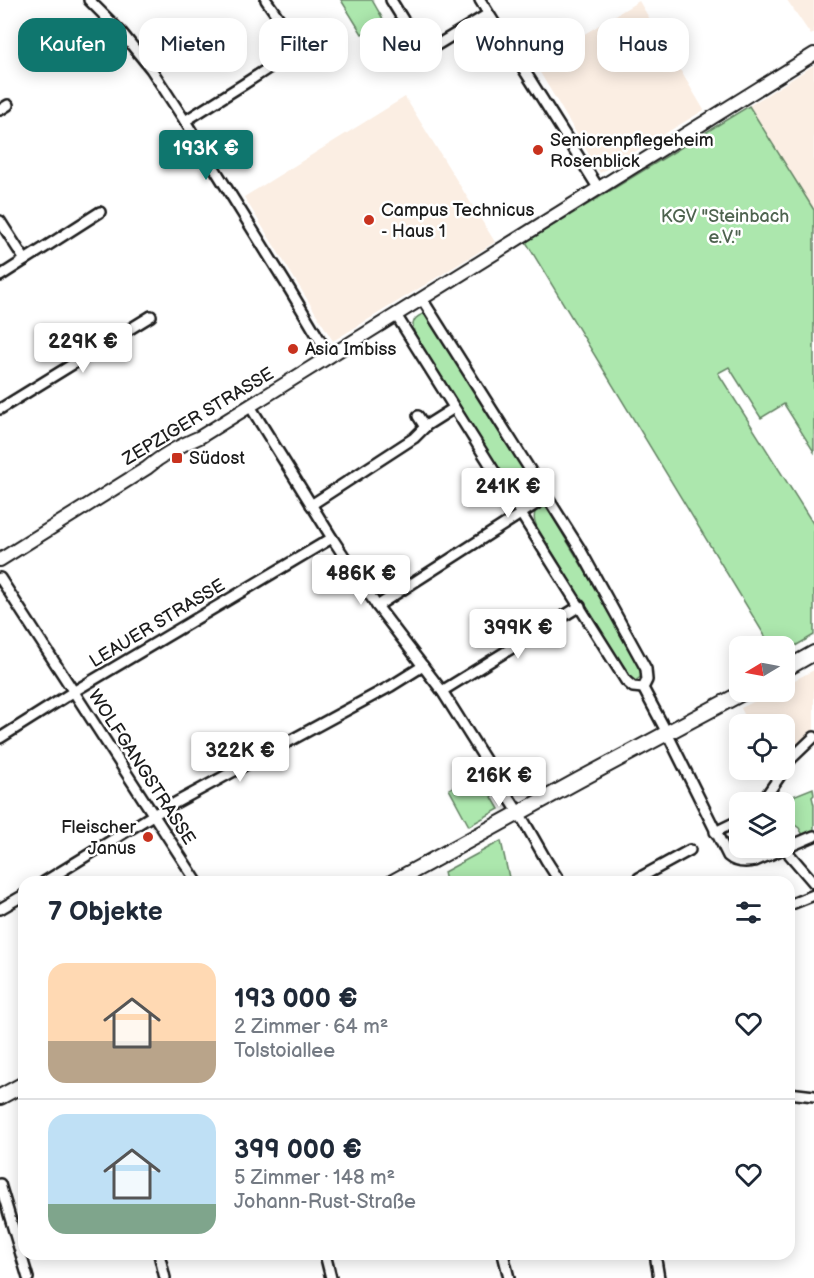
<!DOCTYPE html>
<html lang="de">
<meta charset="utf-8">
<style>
:root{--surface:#fff;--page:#f2f2f3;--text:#1f2937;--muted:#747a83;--line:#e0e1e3;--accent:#0f766e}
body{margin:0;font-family:"Balsamiq Sans",sans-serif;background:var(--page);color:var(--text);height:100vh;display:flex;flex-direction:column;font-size:22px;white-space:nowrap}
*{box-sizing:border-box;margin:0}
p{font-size:20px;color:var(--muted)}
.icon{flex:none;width:33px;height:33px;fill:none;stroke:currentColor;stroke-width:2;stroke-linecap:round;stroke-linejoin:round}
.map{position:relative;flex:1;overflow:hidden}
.side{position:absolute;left:18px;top:876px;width:777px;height:384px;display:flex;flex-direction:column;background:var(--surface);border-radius:18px;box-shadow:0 3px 15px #0003}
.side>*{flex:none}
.top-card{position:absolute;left:18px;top:18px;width:778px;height:54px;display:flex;gap:12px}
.needle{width:39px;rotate:260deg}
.buttons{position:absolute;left:729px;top:636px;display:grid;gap:12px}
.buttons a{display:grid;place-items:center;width:66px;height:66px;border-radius:12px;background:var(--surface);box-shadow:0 3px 15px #0003;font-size:30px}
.price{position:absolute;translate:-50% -51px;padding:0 14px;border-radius:6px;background:#fff;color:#222;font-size:20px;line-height:39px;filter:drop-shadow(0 2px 3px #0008)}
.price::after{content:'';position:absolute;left:50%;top:36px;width:18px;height:14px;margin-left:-9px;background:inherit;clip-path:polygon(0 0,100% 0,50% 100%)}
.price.current{background:var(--accent);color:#fff}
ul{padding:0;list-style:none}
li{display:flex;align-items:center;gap:18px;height:150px;padding:0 30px}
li+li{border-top:2px solid var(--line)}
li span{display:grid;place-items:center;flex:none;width:168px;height:120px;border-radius:18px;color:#555}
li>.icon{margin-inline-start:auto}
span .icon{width:72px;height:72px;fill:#fffc;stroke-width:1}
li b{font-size:26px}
h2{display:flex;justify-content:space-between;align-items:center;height:72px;padding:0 30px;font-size:26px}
.pill{padding:0 21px;border-radius:18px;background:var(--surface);box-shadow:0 3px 15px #0003;font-size:21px;line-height:54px}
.pill.current{background:var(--accent);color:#fff}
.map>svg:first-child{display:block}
.built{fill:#fbeee3}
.green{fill:#ace7ad;stroke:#648264;stroke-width:1.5}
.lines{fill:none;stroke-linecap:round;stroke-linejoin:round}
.minor-casing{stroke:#1c1c1c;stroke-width:14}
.tertiary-casing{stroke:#1c1c1c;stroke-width:16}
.secondary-casing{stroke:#1c1c1c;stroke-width:18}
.minor{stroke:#fff;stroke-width:9}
.tertiary{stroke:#fff;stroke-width:12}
.secondary{stroke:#fff;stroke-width:14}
.poi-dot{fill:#c8321e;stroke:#fff;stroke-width:2}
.labels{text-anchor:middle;stroke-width:5;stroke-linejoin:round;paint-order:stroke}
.poi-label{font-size:18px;fill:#1c1c1c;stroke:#fff;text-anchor:start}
.park-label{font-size:18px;fill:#4e634f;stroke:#fff}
.street-label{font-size:18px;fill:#1c1c1c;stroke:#fff}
</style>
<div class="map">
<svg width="814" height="1278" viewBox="0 0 814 1278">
<rect width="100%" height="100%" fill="#fff"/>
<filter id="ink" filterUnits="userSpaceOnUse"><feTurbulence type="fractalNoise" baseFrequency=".0167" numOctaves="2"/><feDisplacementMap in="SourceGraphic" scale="12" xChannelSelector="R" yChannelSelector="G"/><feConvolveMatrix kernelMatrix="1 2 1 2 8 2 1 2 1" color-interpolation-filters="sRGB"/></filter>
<g filter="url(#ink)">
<g class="built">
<polygon points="787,0 814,0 814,33 811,35"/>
<polygon points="639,1 704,110 600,173 535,64"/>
<polygon points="814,65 814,210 749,106"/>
<polygon points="405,97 495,242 333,341 244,197"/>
<polygon points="814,670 814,730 785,758 784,724 749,724 741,708 773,692 784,692 785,685"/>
</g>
<g class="green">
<polygon points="341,0 372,0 384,21 362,34"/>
<polygon points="749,106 814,210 814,452 784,404 761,418 729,367 718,373 814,525 814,635 785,652 784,646 771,646 526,242"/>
<path d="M 423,314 L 428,316 L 532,483 C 536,492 533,496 525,501 L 519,500 L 515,495 L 416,338 C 412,327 410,319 423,314 Z"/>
<path d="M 546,506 L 639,661 L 642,669 L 642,676 L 635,681 L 629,678 L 538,529 C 534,521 532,515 538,507 Z"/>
<polygon points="478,773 499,809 469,826 449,789"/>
<polygon points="813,788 814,795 812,797 814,805 814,830 803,835 799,828 792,823 788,811 785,807 784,802 782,802 783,800"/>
<polygon points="501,841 510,882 446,882 444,872"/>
</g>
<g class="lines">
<defs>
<g id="minor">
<polyline points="89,0 122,33 151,69 185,121 290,290 330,357"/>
<polyline points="391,0 418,44 427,51 488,14"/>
<polyline points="480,0 599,189"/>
<polyline points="0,110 8,105"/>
<polyline points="185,121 244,84 284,58 288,45 289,36 280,20 266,0"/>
<polyline points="0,221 25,260"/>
<polyline points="0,276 100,212"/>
<polyline points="422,299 580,549 646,669 647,680 643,688"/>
<polyline points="396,315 626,681 633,687 643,688"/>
<polyline points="250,406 332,538 377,606 442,691 525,823 546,860 560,882"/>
<polyline points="0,409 151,316"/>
<polyline points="418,416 425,427"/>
<polyline points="311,505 414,438 427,425 454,408"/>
<polyline points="0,578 197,882"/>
<polyline points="377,606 547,497"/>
<path d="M 643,688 L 667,733 L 728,856 C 736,863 745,863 755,861 L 814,836"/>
<polyline points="442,691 580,606"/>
<polyline points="0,738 73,692 332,538"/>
<polyline points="784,768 791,759 814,737"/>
<polyline points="762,802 784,770"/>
<polyline points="715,832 740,820"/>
<polyline points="786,847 790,855 814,883"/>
<polyline points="44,882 153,815 391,686 423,666"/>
<polyline points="634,882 639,878 690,850"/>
<polyline points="789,905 814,895"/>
<polyline points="0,909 24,895"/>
<polyline points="789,1093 814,1096"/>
<polyline points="0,1184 28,1278"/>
<polyline points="159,1254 165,1278"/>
<polyline points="325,1254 331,1278"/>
<polyline points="503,1254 509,1278"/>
<polyline points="655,1254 659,1278"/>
</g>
<path id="tertiary" d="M 0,560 L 147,468 C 163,454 181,445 200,437 L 814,54"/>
<g id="secondary">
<polyline points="784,670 814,653"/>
<polyline points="393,882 579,780 744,692"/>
<polyline points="0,1097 24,1084"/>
</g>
</defs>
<use href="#minor" class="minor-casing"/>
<use href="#tertiary" class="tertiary-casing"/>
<use href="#secondary" class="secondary-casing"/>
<use href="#minor" class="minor"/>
<use href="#tertiary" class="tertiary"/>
<use href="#secondary" class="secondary"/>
</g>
</g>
<g class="poi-dot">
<circle cx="538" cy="150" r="6"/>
<circle cx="369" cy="220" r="6"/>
<circle cx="293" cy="349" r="6"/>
<rect x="171" y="452" width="12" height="12" rx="3"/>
<circle cx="148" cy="837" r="6"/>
</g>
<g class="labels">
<g class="poi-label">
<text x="550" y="146">Seniorenpflegeheim<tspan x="550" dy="21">Rosenblick</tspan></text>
<text x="381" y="216">Campus Technicus<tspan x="381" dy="21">- Haus 1</tspan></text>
<text x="305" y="355">Asia Imbiss</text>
<text x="189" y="464">Südost</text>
<text x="136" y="833" text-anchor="end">Fleischer<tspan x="136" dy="21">Janus</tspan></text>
</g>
<g class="park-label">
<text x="725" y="222">KGV "Steinbach<tspan x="725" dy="21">e.V."</tspan></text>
</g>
<g class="street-label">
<text transform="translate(198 416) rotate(-31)" y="6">ZEPZIGER STRASSE</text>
<text transform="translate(157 623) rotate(-31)" y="6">LEAUER STRASSE</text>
<text transform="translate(142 767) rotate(57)" y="6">WOLFGANGSTRASSE</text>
</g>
</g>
</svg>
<div class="buttons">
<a><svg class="needle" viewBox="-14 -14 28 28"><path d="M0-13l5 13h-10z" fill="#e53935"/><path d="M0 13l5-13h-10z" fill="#747a83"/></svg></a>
<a><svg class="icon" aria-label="locate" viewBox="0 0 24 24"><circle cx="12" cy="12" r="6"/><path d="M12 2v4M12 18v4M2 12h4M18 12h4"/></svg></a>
<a><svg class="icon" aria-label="layers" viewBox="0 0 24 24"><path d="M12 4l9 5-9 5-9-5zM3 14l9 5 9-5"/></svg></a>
</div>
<b class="price current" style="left:206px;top:181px">193K €</b>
<b class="price" style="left:83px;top:374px">229K €</b>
<b class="price" style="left:508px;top:519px">241K €</b>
<b class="price" style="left:361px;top:606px">486K €</b>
<b class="price" style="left:518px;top:660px">399K €</b>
<b class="price" style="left:240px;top:783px">322K €</b>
<b class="price" style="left:499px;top:808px">216K €</b>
<div class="top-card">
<a class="pill current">Kaufen</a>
<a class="pill">Mieten</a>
<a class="pill">Filter</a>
<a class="pill">Neu</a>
<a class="pill">Wohnung</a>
<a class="pill">Haus</a>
</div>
<section class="side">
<h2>7 Objekte<svg class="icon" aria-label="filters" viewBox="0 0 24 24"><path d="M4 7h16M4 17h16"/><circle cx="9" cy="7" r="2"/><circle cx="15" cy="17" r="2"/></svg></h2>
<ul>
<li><span style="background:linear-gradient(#ffd9b3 65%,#b9a48a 0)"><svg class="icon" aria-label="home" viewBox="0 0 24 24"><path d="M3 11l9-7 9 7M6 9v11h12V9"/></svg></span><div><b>193 000 €</b><p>2 Zimmer · 64 m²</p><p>Tolstoiallee</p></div><svg class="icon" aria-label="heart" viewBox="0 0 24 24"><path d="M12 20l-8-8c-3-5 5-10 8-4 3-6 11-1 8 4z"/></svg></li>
<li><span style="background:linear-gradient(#bfe0f5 75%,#7fa58c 0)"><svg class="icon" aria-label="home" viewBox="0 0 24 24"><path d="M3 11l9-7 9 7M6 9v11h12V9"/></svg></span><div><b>399 000 €</b><p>5 Zimmer · 148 m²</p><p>Johann-Rust-Straße</p></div><svg class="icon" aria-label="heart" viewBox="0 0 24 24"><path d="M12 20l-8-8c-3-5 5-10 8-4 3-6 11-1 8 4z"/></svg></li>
</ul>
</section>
</div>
